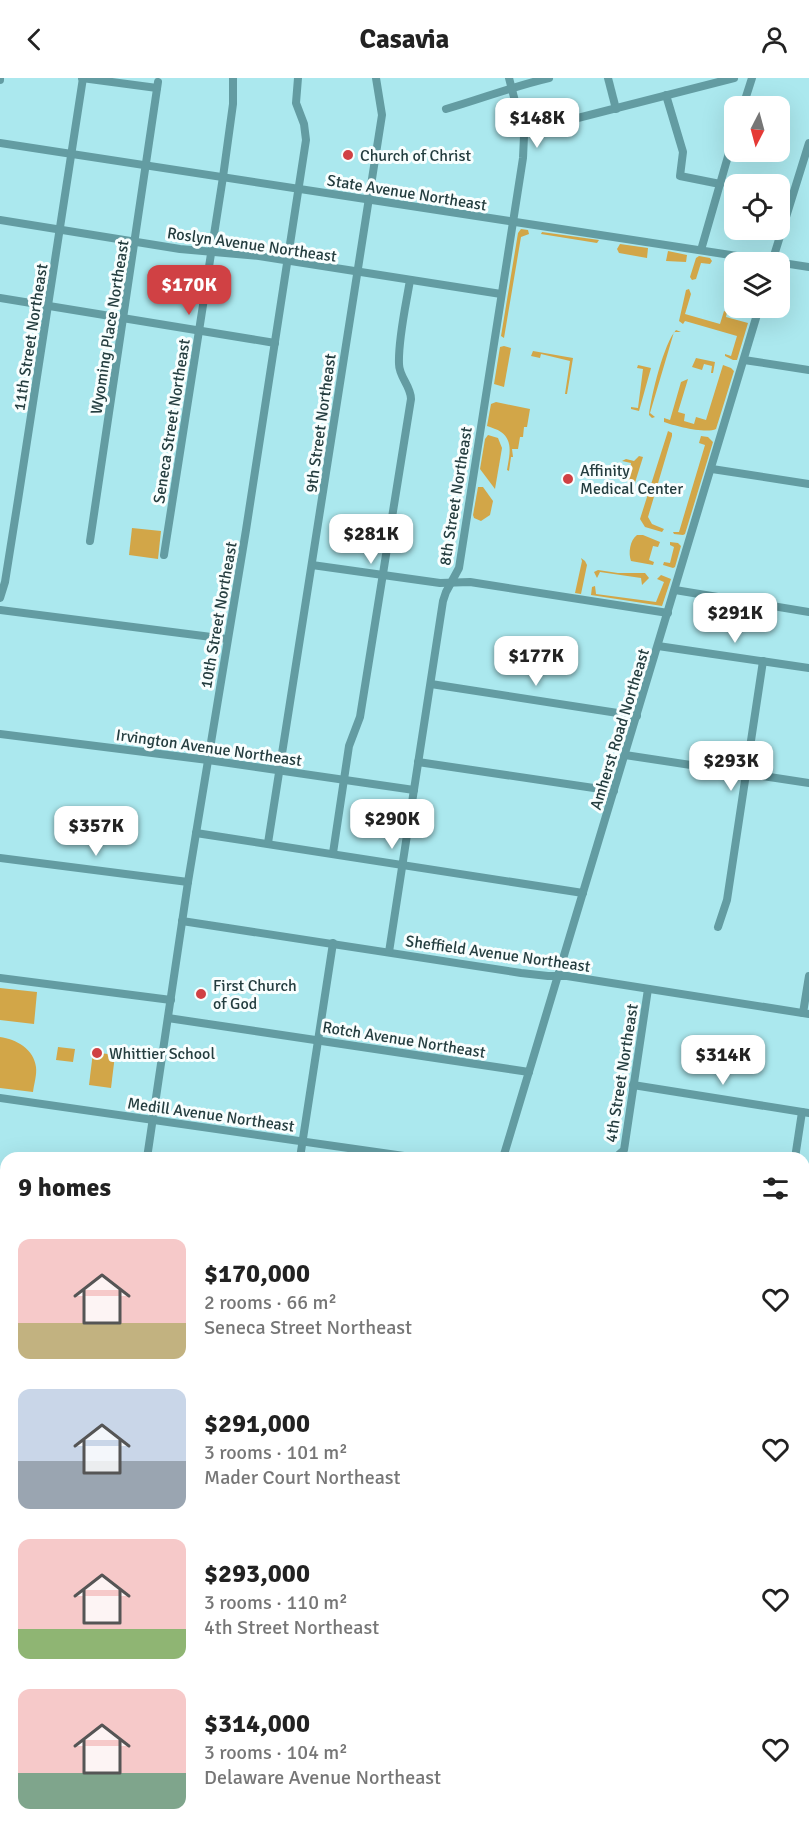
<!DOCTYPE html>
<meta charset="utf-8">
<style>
:root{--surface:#fff;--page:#f2f2f2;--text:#222;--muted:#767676;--accent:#d04144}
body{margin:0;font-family:Signika,sans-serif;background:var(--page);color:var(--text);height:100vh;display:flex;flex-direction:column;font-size:22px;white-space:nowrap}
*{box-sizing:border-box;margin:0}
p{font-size:20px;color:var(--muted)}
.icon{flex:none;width:33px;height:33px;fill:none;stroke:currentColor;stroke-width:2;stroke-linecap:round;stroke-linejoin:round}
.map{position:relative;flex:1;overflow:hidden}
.sheet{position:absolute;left:0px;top:1074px;width:810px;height:684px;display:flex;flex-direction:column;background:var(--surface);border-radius:18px 18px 0 0;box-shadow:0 6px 24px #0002}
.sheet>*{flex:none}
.needle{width:39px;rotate:186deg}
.tools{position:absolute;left:724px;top:18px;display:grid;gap:12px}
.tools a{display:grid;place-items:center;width:66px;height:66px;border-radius:12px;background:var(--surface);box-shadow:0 6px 24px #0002;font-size:30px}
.price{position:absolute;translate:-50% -51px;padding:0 14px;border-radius:12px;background:#fff;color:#222;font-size:20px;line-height:39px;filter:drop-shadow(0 2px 3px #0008)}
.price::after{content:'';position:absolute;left:50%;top:36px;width:18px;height:14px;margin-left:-9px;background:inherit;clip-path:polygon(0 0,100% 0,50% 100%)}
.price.on{background:var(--accent);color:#fff}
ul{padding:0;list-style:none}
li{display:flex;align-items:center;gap:18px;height:150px;padding:0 18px}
li span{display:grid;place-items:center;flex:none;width:168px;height:120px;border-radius:12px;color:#555}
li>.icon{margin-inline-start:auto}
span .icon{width:72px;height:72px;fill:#fffc;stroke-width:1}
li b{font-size:26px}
h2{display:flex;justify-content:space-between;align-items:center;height:72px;padding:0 18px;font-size:26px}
header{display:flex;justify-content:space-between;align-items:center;height:78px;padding:0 18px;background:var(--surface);font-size:27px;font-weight:700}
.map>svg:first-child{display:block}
.green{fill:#d2a648}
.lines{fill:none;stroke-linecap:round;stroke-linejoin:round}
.minor{stroke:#639ca2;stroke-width:8}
.poi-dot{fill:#d04144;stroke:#f8fefe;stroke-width:2}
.labels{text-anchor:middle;stroke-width:6;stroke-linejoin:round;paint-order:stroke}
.poi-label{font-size:16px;fill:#243d3f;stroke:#f8fefe;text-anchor:start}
.street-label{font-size:16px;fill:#243d3f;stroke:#f8fefe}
</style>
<header><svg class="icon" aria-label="back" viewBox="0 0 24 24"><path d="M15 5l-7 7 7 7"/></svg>Casavia<svg class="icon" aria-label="person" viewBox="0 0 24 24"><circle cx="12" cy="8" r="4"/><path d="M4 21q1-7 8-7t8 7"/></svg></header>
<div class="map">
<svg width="809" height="1758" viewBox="0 0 809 1758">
<rect width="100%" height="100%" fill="#abe8ee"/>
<g class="green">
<polygon points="521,151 528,152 529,156 521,159 504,260 501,258 518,155"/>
<polygon points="542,154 599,162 597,165 541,156"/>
<polygon points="620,166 648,170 647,180 619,175 617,171"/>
<polygon points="668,173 687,177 686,184 666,183"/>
<polygon points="699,178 710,180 712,183 710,186 701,185 696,201 692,202 690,199 696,180"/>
<polygon points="689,211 691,216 685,236 720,246 724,233 727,234 726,239 748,245 737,282 733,282 725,278 725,276 731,278 737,258 685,243 683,246 679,243 686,212"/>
<path d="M 676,252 L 681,254 L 674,254 L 650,335 L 655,339 L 652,340 L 649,337 C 651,318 664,265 676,252 Z"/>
<polygon points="504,268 511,270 504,309 494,306 500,269"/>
<polygon points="533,273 573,280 567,316 565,316 570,283 541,276 540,280 531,278"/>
<polygon points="696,280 715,284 713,295 711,295 712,288 704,286 702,292 692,289"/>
<polygon points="638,287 651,290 639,333 631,331 631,329 638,330 643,291 637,290"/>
<path d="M 723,287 L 731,290 L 734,293 L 716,351 C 706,356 675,348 664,344 L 664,340 L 670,342 L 681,304 L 688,301 L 678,334 L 685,336 L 684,343 L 694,346 L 696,339 L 706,342 Z"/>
<path d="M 496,324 L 530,331 L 527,349 L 524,349 L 523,359 L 520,359 L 518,371 L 512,371 L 513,379 L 511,379 L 509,393 L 507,392 C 509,379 514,363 501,354 C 497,351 492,350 487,348 L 491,326 Z"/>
<polygon points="668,353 672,355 672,358 648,439 652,446 664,451 662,454 645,449 640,441"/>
<polygon points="488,357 498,360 502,370 495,411 480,391 485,361"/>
<polygon points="701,358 708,359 713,364 685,456 683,457 674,456 673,454 679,454 705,367 699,365"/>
<polygon points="639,378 643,379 633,411 627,410 631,385 622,383 626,381 634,383"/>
<polygon points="478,409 483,409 493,423 490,437 481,443 474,440 473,437"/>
<polygon points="132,450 161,453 158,481 129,477"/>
<path d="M 637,457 L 643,457 L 660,464 L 658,469 L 653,468 L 649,482 L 654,484 L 653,487 L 631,483 C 628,475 630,462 637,457 Z"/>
<polygon points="670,464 678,465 681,468 675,489 673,490 663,487 664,484 670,485 674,469 670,467"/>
<polygon points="581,480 585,483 587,487 581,516 575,515 582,483"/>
<polygon points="598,492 618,495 645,495 649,500 642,507 641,500 600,494 597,500 594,494"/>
<polygon points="661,497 671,501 662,528 591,517 592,509 595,508 596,516 656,524 664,504 657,501"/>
<polygon points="0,910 37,914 34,946 0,942"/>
<path d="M 0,959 C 16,961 34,971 36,989 C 37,997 34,1006 33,1014 L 0,1010 Z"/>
<polygon points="58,969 75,971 73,984 56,982"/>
<polygon points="93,974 115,977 111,1010 89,1007"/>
</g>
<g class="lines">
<g class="minor">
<polyline points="82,0 157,10"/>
<polyline points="608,0 616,31"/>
<polyline points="0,2 0,0"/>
<polyline points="666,17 683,74 680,98 720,106"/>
<polyline points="743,28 752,0"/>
<path d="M 446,31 C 481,21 514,8 549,0"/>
<polyline points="523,54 734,0"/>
<polyline points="0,65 809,189"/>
<polyline points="0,142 180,171 259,178 501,216"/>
<polyline points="701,172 735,54"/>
<polyline points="772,184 809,65"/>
<polyline points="0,220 275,265"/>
<polyline points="744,282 809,292"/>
<polyline points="712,391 809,406"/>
<polyline points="90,463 158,4"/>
<polyline points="164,477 223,99 233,26 233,0"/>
<polyline points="312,487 440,505 470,504 668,535"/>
<polyline points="675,512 809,534"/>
<polyline points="0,520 5,504 18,422 83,0"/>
<polyline points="0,532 227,561"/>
<polyline points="658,568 809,590"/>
<polyline points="431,606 637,638"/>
<polyline points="0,656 208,682 414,712"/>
<polyline points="625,677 809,705"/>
<polyline points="418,684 614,713"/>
<polyline points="196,755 583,815"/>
<polyline points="268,765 382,37 376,0"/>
<path d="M 333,775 L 349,668 L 360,639 L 411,321 C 411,308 399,299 399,286 C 398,261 406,227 410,202"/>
<polyline points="0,780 188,804"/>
<polyline points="182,843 521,895 548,898 567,898 809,936"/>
<polyline points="718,849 727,822 763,583"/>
<polyline points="389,874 443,523 446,514 459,490 523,80 524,58 509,0"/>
<polyline points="0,900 171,922"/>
<polyline points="803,935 809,898"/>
<polyline points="168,940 529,994"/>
<polyline points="633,1007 809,1035"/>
<polyline points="0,1020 418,1080"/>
<polyline points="147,1080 188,804 246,452 306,62 304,46 296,25 298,0"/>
<polyline points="300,1080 333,865"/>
<polyline points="503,1080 759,230"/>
<polyline points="615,1080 624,1072 648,911"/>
<polyline points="795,1080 802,1034"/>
<polyline points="0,1132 6,1133"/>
<polyline points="804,1135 809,1136"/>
<polyline points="804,1240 809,1241"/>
<polyline points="0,1255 6,1256"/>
<polyline points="804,1369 809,1361"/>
<polyline points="0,1379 6,1380"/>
<polyline points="804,1445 809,1446"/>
<polyline points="0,1684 6,1660"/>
<polyline points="480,1752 493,1758"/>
<polyline points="93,1758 95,1752"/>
<polyline points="201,1758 202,1752"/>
<polyline points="308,1758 310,1752"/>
<polyline points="708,1758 708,1752"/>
</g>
</g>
<g class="poi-dot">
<circle cx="348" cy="77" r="6"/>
<circle cx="568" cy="401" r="6"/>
<circle cx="201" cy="916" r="6"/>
<circle cx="97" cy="975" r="6"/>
</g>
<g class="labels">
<g class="poi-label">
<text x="360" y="83">Church of Christ</text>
<text x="580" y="398">Affinity<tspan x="580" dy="18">Medical Center</tspan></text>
<text x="213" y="913">First Church<tspan x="213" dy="18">of God</tspan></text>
<text x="109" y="981">Whittier School</text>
</g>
<g class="street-label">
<text transform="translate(407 114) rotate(9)" y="6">State Avenue Northeast</text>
<text transform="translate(252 166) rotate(8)" y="6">Roslyn Avenue Northeast</text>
<text transform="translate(109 249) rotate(-81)" y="6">Wyoming Place Northeast</text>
<text transform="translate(30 259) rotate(-81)" y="6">11th Street Northeast</text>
<text transform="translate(171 343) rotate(-81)" y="6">Seneca Street Northeast</text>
<text transform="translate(320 345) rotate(-82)" y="6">9th Street Northeast</text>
<text transform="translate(455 418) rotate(-81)" y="6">8th Street Northeast</text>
<text transform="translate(218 537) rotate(-80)" y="6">10th Street Northeast</text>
<text transform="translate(619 651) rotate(-73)" y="6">Amherst Road Northeast</text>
<text transform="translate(209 669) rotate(8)" y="6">Irvington Avenue Northeast</text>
<text transform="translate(498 875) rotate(8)" y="6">Sheffield Avenue Northeast</text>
<text transform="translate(404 961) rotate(9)" y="6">Rotch Avenue Northeast</text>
<text transform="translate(621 995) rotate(-81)" y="6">4th Street Northeast</text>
<text transform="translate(211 1036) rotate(8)" y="6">Medill Avenue Northeast</text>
</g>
</g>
</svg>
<div class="tools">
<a><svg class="needle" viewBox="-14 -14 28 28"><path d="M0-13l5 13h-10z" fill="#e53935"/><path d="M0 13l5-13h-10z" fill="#767676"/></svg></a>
<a><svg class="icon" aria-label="locate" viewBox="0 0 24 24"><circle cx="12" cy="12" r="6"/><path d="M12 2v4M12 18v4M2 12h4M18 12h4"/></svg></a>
<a><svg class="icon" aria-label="layers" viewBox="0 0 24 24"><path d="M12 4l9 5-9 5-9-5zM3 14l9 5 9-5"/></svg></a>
</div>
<b class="price" style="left:537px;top:71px">$148K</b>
<b class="price on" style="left:189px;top:238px">$170K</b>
<b class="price" style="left:371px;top:487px">$281K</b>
<b class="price" style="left:735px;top:566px">$291K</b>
<b class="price" style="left:536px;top:609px">$177K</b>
<b class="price" style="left:731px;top:714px">$293K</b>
<b class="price" style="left:392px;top:772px">$290K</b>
<b class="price" style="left:96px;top:779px">$357K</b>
<b class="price" style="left:723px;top:1008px">$314K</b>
<section class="sheet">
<h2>9 homes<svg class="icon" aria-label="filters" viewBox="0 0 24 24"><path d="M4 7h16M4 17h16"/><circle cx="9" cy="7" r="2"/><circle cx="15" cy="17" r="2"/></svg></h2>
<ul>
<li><span style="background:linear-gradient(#f6c9c9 70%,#c2b280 0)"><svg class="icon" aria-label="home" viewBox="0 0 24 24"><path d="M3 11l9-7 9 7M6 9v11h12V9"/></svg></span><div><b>$170,000</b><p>2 rooms · 66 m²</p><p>Seneca Street Northeast</p></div><svg class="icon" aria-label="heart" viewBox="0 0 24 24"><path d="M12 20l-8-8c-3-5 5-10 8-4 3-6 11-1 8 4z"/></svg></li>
<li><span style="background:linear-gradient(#c9d6e8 60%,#9aa5b1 0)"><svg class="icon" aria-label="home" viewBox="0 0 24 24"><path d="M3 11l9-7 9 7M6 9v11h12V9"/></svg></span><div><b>$291,000</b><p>3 rooms · 101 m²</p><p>Mader Court Northeast</p></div><svg class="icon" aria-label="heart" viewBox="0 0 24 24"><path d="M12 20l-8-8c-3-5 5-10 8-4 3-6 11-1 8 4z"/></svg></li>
<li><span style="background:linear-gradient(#f6c9c9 75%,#8fb573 0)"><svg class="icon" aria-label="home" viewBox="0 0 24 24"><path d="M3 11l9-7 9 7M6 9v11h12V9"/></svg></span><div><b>$293,000</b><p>3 rooms · 110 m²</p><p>4th Street Northeast</p></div><svg class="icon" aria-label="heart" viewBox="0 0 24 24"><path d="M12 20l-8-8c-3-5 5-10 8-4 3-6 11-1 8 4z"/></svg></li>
<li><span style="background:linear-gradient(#f6c9c9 70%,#7fa58c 0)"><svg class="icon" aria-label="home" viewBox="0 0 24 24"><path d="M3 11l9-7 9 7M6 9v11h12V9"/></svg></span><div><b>$314,000</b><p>3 rooms · 104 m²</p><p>Delaware Avenue Northeast</p></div><svg class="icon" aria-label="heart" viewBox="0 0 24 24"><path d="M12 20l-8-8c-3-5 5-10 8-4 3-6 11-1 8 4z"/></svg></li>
</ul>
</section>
</div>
